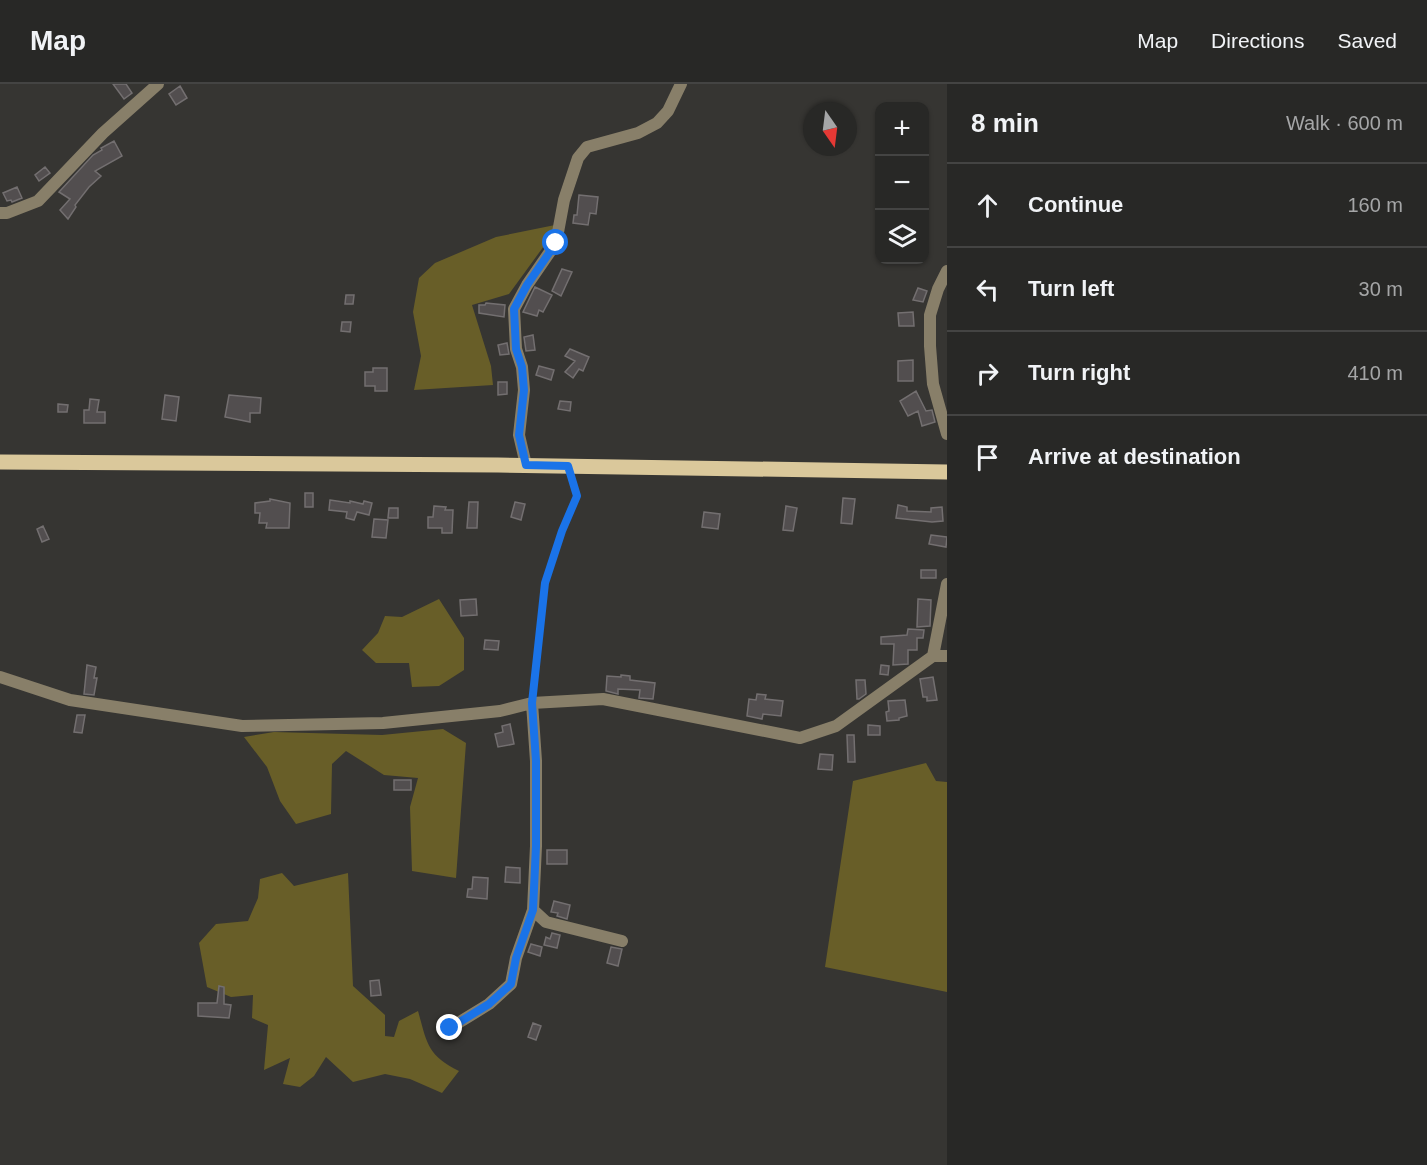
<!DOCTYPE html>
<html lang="en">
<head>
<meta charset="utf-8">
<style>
	body { margin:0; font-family:Helvetica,sans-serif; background:#30302e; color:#f1f3f6 }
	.controls { position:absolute; right:18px; top:18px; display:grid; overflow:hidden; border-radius:12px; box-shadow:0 2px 4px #0004 }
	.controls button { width:54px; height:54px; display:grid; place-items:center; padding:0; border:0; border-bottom:2px solid #444443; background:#282826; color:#f1f3f6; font:30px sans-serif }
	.compass { position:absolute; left:803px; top:18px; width:54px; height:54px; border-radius:50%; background:#282826; box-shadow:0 2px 4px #0004; rotate:166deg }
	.stop { position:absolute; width:18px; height:18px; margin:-14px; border:4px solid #1a73e8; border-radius:50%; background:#fff }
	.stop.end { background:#1a73e8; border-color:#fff; box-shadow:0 2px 6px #0008 }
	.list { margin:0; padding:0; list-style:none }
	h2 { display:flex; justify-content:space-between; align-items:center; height:78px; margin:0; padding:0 24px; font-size:26px }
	h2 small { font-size:20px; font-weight:400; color:#a5a6a7 }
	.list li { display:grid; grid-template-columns:39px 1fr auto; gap:18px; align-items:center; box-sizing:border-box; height:84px; padding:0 24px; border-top:2px solid #444443 }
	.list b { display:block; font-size:22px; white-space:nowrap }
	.list em { font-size:20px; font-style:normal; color:#a5a6a7 }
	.icon { flex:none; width:33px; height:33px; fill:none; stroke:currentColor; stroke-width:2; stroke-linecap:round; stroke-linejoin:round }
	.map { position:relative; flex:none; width:947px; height:1081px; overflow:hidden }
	header { display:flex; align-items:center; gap:36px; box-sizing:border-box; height:84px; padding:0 30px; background:#282826; border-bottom:2px solid #444443 }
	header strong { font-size:28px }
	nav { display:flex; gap:33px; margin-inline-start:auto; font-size:21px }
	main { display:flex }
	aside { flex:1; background:#282826 }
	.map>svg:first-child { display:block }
	.forest { fill:#685e28 }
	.building { fill:#524e4f; stroke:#736f70; stroke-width:1.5 }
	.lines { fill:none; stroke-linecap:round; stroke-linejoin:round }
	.path { stroke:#8a8987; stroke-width:1.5; stroke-dasharray:3 3; stroke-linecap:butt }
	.minor { stroke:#887f69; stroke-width:12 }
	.major { stroke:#dac89b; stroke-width:15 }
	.route { stroke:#1a73e8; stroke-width:8 }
</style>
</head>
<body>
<header>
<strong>Map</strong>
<nav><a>Map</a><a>Directions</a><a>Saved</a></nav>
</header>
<main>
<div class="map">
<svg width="947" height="1081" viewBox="0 0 947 1081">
	<rect width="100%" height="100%" fill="#363532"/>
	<path class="forest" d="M560 140 509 210 472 221 491 282 493 301 414 306 421 272 413 228 419 194 435 179 496 153Z
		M439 515 464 554V586L439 602 412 603 409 579H376L362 566 378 549 385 532 402 533Z
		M443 645 466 659 456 794 412 787 410 723 418 694 384 691 346 667 332 680 331 730 296 740 280 717 267 683 244 653 274 648 382 651Z
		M926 679 936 697 947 698V908L825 883 853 697Z
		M282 789 294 802 348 789 353 902 385 931V952L394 953 399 937 418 927C427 959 427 971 459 987L442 1009 410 995 385 990 353 998 326 973 314 992 300 1003 283 1000 290 974 264 986 268 941 252 934 253 911 231 913 207 903 199 859 216 840 248 837 258 814 260 795Z"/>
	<path class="building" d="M113 0H126L132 9 124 15Z
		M180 2 187 14 176 21 169 10Z
		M114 57 122 72 95 87 101 92 89 103 75 121 76 123 68 135 60 126 70 115 59 108 93 71 102 66 101 64Z
		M45 83 50 89 39 97 35 91Z
		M17 103 22 114 12 118 11 116 7 117 3 109Z
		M579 111 598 113 596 130 590 129 588 141 573 139 574 131H577Z
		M562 185 572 188 561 212 552 207Z
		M535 203 552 211 543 228 539 226 537 232 523 228Z
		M918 204 927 207 923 218 913 216Z
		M346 211H354L353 220H345Z
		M486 219 505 221 504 233 479 229V221H485Z
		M913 228 914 242H899L898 229Z
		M342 238H351L350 248 341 247Z
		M533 251 535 266 526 267 524 253Z
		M507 259 509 270 500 271 498 261Z
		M570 265 589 273 583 287 579 285 573 294 565 288 575 277 565 272Z
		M913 276V297H898V277Z
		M539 282 554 286 551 296 536 291Z
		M373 284H387V307H375V302H365V288H373Z
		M498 298H507V310L498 311Z
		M916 307 926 327 932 326 935 338 922 342 918 327 908 332 900 317Z
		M165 311 179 313 176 337 162 335Z
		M229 311 261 314 260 329H250V338L225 333Z
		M90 315 99 316 97 328H105V339H84V326H89Z
		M560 317 571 318 570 327 558 325Z
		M58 320 68 321 67 328H58Z
		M305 409H313V423H305Z
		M843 414 855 415 852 440 841 439Z
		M270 415 290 419 289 444H266L267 439H259L260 429H255V419L270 417Z
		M330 416 350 419V417L363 420 364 417 372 419 369 431 357 428 354 436 346 434 347 428 329 426Z
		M469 418H478L477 444H467Z
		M515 418 525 420 521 436 511 433Z
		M898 421 907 423V427L931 428V424L942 423 943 437 932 438 896 434Z
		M434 422 446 423 445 426H453L452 449H442V444H428V433H433Z
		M786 422 797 424 793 447 783 446Z
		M389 424H398V434H388Z
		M704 428 720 430 718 445 702 443Z
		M374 435 388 436 386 454 372 453Z
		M43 442 49 455 42 458 37 445Z
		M931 451 947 453 946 463 929 460Z
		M921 486H936V494H921Z
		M476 515 477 531 461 532 460 516Z
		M918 515 931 516 930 542 917 543Z
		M908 545 924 546 923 554H917V566H908V580L893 581 894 560H881V553L907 551Z
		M485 556 499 557 498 566 484 565Z
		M87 581 96 583 94 594H97L94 611 84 610Z
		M881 581 889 582 888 591 880 590Z
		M621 591 630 592V596L655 599 653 615 639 614 640 606 618 605V610L606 607 607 592 621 593Z
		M933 593 937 616 927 617V613H923L920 595Z
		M856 596H865L866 610 859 615H857Z
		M757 610 766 611 765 615 783 617 781 632 763 630 762 635 747 632 749 615 756 616Z
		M905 616 907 632 899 634V636L887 637 886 628 889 627 888 617Z
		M77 631H85L82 649 74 648Z
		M510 640 514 660 498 663 495 650 503 648 502 642Z
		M868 641 880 642V651H868Z
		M847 651H854L855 678H848Z
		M820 670 833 671 832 686 818 685Z
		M394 696H411V706H394Z
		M547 766H567V780H547Z
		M506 783 520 784V799L505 798Z
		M473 793 488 794 487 815 467 813 468 805H472Z
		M554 817 570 821 567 835 557 832 558 829 551 828Z
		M552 849 560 851 557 864 544 861 546 853 550 855Z
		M531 860 542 863 540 872 528 868Z
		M611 863 622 865 618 882 607 879Z
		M379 896 381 911 371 912 370 897Z
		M219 902 224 903V920L231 921 229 934 198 932V919H217Z
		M533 939 541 942 536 956 528 953Z"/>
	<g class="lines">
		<path class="path" d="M533 607 545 499 562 447 577 412 571 394"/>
		<path class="minor" d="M0 129H7L38 117 103 49 158 0
			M947 187 938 205 930 231V262L933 300 947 350
			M526 381 519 351 524 306 522 283 516 265 514 225 527 201 556 159 564 116 578 74 587 63 638 49 657 39 668 27 681 0
			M933 572 947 500
			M0 593 70 616 242 642 383 639 500 627 532 619 603 615 800 654 836 642 933 572H947
			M533 826 546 838 622 857
			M450 944 489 920 511 900 516 874 533 826 536 762V677L532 619"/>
		<path class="major" d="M0 378 498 381 947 388"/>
	</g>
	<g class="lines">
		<path class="route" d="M450 944 489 920 511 900 516 874 533 826 536 762V677L532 619 545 499 562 447 577 412 568 382 526 381 519 351 524 306 522 283 516 265 514 225 527 201 556 159"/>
	</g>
</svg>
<div class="controls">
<button>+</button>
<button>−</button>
<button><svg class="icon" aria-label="layers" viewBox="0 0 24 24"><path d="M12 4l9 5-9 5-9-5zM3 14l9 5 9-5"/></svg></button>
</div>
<svg class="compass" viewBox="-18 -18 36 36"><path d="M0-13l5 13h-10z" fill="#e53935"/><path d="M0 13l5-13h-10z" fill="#a5a6a7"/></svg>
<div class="stop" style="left:556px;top:159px"></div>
<div class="stop end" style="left:450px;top:944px"></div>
</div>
<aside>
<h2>8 min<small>Walk · 600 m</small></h2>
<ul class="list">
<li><svg class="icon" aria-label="ahead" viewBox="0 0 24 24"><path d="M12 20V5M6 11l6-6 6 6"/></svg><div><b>Continue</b></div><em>160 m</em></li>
<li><svg class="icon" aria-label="left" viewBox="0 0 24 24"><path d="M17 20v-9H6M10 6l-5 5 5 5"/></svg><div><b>Turn left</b></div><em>30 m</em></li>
<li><svg class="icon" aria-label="right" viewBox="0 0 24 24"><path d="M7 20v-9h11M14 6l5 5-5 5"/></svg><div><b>Turn right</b></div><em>410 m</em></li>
<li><svg class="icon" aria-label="arrive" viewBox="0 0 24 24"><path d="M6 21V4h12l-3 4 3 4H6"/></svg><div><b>Arrive at destination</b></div></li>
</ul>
</aside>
</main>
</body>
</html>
